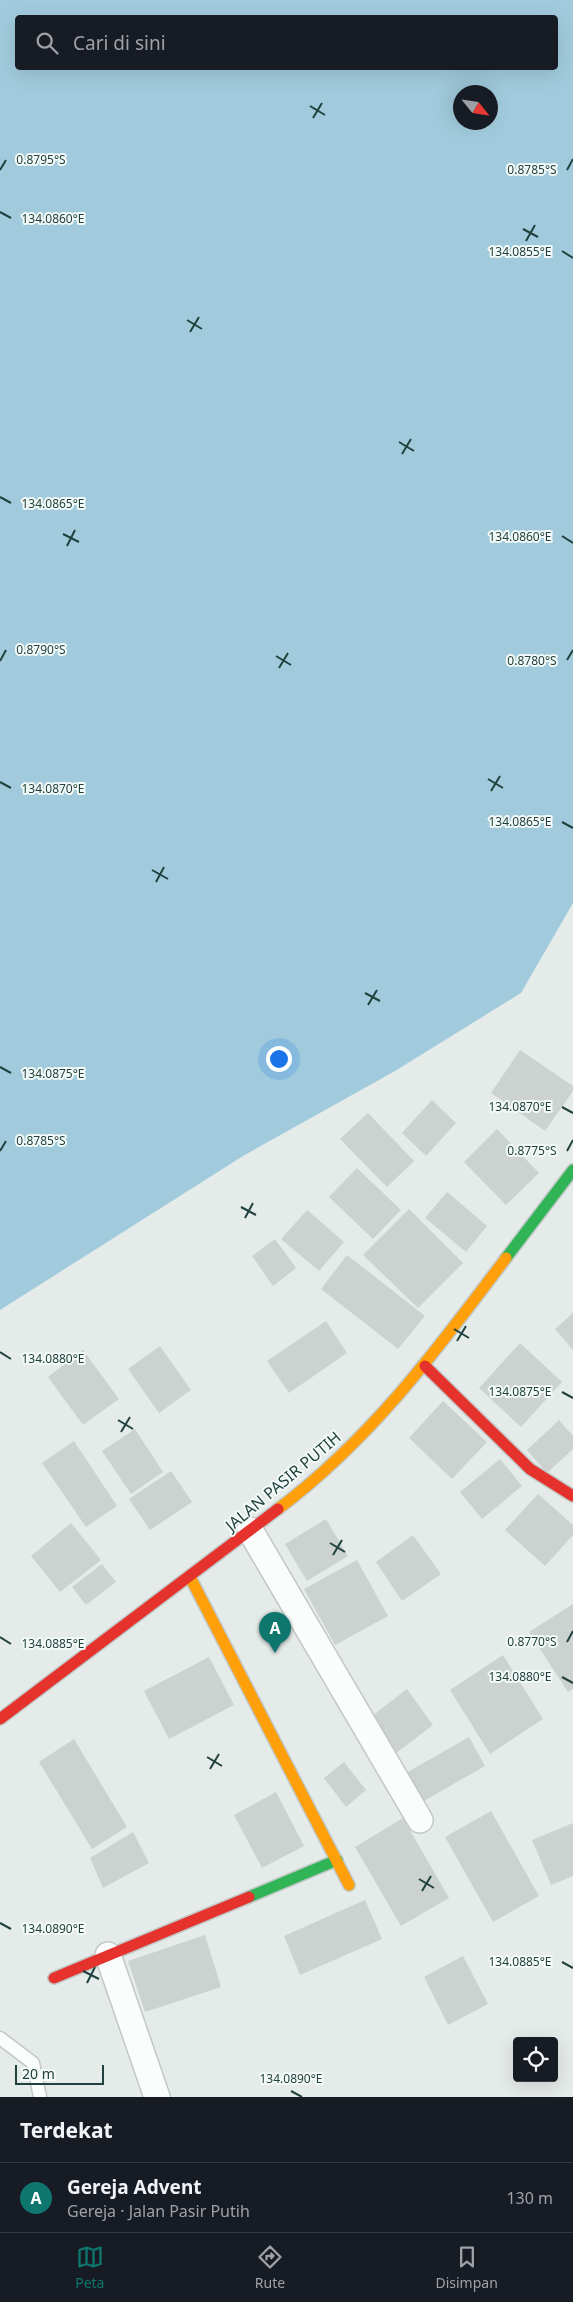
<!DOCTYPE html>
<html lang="id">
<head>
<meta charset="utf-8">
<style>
	body { margin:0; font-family:"Noto Sans",sans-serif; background:#242831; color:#f1f3f6 }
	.controls { position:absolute; right:15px; bottom:15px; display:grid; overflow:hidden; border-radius:5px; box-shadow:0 5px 20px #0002 }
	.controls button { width:45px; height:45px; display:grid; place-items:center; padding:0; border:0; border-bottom:1px solid #363941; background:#171b24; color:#f1f3f6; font:25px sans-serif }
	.compass { position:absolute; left:453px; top:85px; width:45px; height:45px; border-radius:50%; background:#171b24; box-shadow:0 5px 20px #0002; rotate:120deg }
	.scale { position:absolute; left:15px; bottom:12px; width:89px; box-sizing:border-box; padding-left:5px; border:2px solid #20413d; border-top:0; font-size:14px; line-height:18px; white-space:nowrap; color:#20413d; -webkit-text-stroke:4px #f3faf7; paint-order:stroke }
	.you { position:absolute; left:278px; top:1058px; width:18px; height:18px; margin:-12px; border:4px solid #fff; border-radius:50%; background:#1a73e8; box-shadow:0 0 0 8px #1a73e833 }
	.badge { display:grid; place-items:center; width:32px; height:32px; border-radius:50%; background:#0f766e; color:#fff; font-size:16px; font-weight:700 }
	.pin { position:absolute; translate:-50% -41px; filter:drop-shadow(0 1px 2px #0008) }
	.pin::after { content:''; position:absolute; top:26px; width:18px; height:15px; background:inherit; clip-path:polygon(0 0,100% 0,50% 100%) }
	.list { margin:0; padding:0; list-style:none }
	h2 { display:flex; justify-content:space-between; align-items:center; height:65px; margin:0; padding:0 20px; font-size:21px }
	h2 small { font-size:16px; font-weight:400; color:#9ea1a6 }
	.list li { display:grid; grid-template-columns:32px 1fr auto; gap:15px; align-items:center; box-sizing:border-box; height:70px; padding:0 20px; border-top:1px solid #363941 }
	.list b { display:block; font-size:19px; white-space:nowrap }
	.list p { margin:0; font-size:16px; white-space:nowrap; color:#9ea1a6 }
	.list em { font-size:16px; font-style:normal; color:#9ea1a6 }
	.icon { flex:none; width:28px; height:28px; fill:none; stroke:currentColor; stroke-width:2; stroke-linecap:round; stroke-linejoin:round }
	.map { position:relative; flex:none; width:573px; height:2097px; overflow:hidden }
	.search { position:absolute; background:#171b24; box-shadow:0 5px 20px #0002; left:15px; right:15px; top:15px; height:55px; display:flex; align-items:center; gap:12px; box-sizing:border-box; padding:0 18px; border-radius:5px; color:#9ea1a6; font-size:19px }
	.sheet { height:135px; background:#171b24 }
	nav { display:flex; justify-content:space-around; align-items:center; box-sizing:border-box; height:70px; border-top:1px solid #363941; background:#171b24; font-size:14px; color:#9ea1a6 }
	nav a { display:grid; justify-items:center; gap:2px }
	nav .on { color:#0f766e }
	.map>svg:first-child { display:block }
	.water { fill:#a1cbdd; fill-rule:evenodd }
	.building { fill:#cbd2d0 }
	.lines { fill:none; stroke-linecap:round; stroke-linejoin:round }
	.lane-casing { stroke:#c2c8c6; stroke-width:15 }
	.street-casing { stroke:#c2c8c6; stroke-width:28 }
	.fast-casing { stroke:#c0c9c7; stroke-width:14 }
	.slow-casing { stroke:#c0c9c7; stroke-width:14 }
	.jam-casing { stroke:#c0c9c7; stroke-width:14 }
	.lane { stroke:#fbfcfc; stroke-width:12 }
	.street { stroke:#fbfcfc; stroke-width:25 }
	.fast { stroke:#30b455; stroke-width:11 }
	.slow { stroke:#ff9f0a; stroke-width:11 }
	.jam { stroke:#e5322d; stroke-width:11 }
	.ticks { fill:none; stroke:#20413d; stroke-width:2 }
	.labels { text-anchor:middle; stroke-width:4; stroke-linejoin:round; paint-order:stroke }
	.street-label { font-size:16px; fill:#20413d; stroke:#f3faf7 }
	.ticks-label { font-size:12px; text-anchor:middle; fill:#20413d; stroke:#f3faf7; stroke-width:4; stroke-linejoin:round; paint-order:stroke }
</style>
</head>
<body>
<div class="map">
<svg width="573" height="2097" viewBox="0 0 573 2097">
	<rect width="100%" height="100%" fill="#e5ebe9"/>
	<path class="water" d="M0 0H573V903L521 993 395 1071 243 1156 0 1310ZM18 18H556V68H18ZM460 92H490V122H460Z"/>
	<path class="building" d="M520 1050 573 1086V1091L545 1131 491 1093Z
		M432 1100 456 1123 426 1156 402 1133Z
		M368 1113 414 1161 387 1187 340 1139Z
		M497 1129 539 1173 506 1205 464 1162Z
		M357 1168 401 1210 373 1239 329 1197Z
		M447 1192 487 1226 466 1252 425 1218Z
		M409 1209 463 1263 418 1308 363 1255Z
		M307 1210 344 1242 319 1271 281 1239Z
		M275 1239 296 1268 273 1286 252 1256Z
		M347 1255 425 1316 398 1349 321 1289Z
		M573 1313V1350L555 1329Z
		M326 1321 347 1353 289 1393 267 1361Z
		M520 1343 562 1382 521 1427 479 1388Z
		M160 1346 191 1390 159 1413 128 1369Z
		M83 1350 119 1399 83 1425 48 1377Z
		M443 1401 487 1442 452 1479 409 1438Z
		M559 1420 573 1436V1449L547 1473 527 1450Z
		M135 1429 163 1472 131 1494 102 1451Z
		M74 1441 117 1506 86 1527 42 1463Z
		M500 1459 522 1486 482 1519 460 1492Z
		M171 1471 192 1502 150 1530 129 1499Z
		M538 1494 573 1525V1535L545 1566 505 1530Z
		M326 1519 348 1556 307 1581 285 1544Z
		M71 1523 101 1560 60 1592 31 1556Z
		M413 1535 441 1574 402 1601 376 1562Z
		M357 1560 388 1616 335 1645 304 1589Z
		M102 1564 116 1582 86 1605 72 1587Z
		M573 1604V1689L568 1692 529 1632Z
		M503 1655 543 1719 490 1754 450 1690Z
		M209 1657 234 1705 169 1739 144 1691Z
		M407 1689 433 1725 395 1754 368 1719Z
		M469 1737 485 1766 422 1802 406 1773Z
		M74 1739 127 1827 92 1849 39 1762Z
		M344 1762 366 1790 346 1807 324 1778Z
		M276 1792 304 1846 262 1868 234 1815Z
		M491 1811 539 1896 493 1922 445 1837Z
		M403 1818 449 1898 401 1926 355 1847Z
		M573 1823V1876L551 1885 532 1840Z
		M133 1832 149 1863 103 1888 90 1858Z
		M365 1900 382 1939 300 1975 284 1936Z
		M205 1935 221 1987 145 2012 128 1961Z
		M463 1956 488 2004 448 2025 424 1977Z"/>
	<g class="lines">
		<defs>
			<path id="lane" d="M0 2038 33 2063 40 2097"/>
			<path id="street" d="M250 1530 420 1820
				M108 1955 157 2097"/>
			<path id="fast" d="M506 1258 573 1170
				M249 1897 337 1860"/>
			<path id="slow" d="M278 1509C371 1439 437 1350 506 1258
				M190 1577 349 1885"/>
			<path id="jam" d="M425 1366 530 1469 573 1496
				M0 1719 278 1509
				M54 1978 249 1897"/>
		</defs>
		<use href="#lane" class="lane-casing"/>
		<use href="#street" class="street-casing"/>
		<use href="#fast" class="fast-casing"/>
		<use href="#slow" class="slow-casing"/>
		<use href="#jam" class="jam-casing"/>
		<use href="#lane" class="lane"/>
		<use href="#street" class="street"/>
		<use href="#fast" class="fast"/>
		<use href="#slow" class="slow"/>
		<use href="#jam" class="jam"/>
	</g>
	<path class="ticks" d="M310 106 325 115M313 118 322 103M0 170 6 160M567 170 573 159M0 212 11 218M523 229 538 237M526 241 535 225M562 251 573 258M187 320 202 329M190 332 199 317M399 442 414 451M402 454 411 439M0 497 11 503M63 534 79 542M562 536 573 543M67 546 75 530M276 656 291 665M567 660 573 650M0 661 6 650M279 668 288 653M488 779 503 788M0 782 11 788M491 791 500 776M562 822 573 828M152 870 168 879M156 882 164 867M365 993 380 1001M368 1005 377 990M0 1067 11 1073M562 1107 573 1113M0 1151 6 1141M567 1151 573 1140M241 1207 256 1215M245 1218 253 1203M454 1329 469 1338M457 1341 466 1326M0 1352 11 1359M562 1392 573 1398M118 1420 133 1429M121 1432 130 1417M330 1543 345 1552M333 1555 342 1540M0 1637 11 1644M567 1642 573 1631M562 1677 573 1683M207 1757 222 1766M210 1769 219 1754M419 1879 434 1888M422 1891 431 1876M0 1923 11 1929M562 1962 573 1968M83 1971 99 1979M87 1983 95 1967M291 2091 302 2097"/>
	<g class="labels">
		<g class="street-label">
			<text transform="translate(283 1481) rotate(-40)" y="6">JALAN PASIR PUTIH</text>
		</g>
	</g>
	<g class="ticks-label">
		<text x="41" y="164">0.8795°S</text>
		<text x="532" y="174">0.8785°S</text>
		<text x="53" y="223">134.0860°E</text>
		<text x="520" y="256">134.0855°E</text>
		<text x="53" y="508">134.0865°E</text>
		<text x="520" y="541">134.0860°E</text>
		<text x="41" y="654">0.8790°S</text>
		<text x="532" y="665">0.8780°S</text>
		<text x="53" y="793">134.0870°E</text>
		<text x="520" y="826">134.0865°E</text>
		<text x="53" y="1078">134.0875°E</text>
		<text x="520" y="1111">134.0870°E</text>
		<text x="41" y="1145">0.8785°S</text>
		<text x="532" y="1155">0.8775°S</text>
		<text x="53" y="1363">134.0880°E</text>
		<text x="520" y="1396">134.0875°E</text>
		<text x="532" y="1646">0.8770°S</text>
		<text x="53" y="1648">134.0885°E</text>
		<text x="520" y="1681">134.0880°E</text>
		<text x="53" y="1933">134.0890°E</text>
		<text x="520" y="1966">134.0885°E</text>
		<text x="291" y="2083">134.0890°E</text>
	</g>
</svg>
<div class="controls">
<button><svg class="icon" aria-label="locate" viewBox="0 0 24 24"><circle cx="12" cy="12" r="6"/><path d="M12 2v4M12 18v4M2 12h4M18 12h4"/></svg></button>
</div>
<svg class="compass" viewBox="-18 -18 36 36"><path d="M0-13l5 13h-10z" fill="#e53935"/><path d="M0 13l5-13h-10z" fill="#9ea1a6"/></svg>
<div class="scale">20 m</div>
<div class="you"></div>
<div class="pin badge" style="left:275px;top:1653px">A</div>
<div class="search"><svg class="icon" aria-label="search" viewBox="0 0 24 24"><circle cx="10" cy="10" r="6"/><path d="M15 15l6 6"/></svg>Cari di sini</div>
</div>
<section class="sheet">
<h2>Terdekat<small></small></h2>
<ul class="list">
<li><span class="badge">A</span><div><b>Gereja Advent</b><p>Gereja · Jalan Pasir Putih</p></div><em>130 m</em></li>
</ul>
</section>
<nav>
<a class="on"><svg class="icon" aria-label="map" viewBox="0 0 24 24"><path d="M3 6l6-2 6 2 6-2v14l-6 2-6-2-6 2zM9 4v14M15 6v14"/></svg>Peta</a>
<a><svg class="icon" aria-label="directions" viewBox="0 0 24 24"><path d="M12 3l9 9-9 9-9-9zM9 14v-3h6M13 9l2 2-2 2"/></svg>Rute</a>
<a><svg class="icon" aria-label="saved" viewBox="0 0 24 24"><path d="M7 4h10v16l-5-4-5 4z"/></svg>Disimpan</a>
</nav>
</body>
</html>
